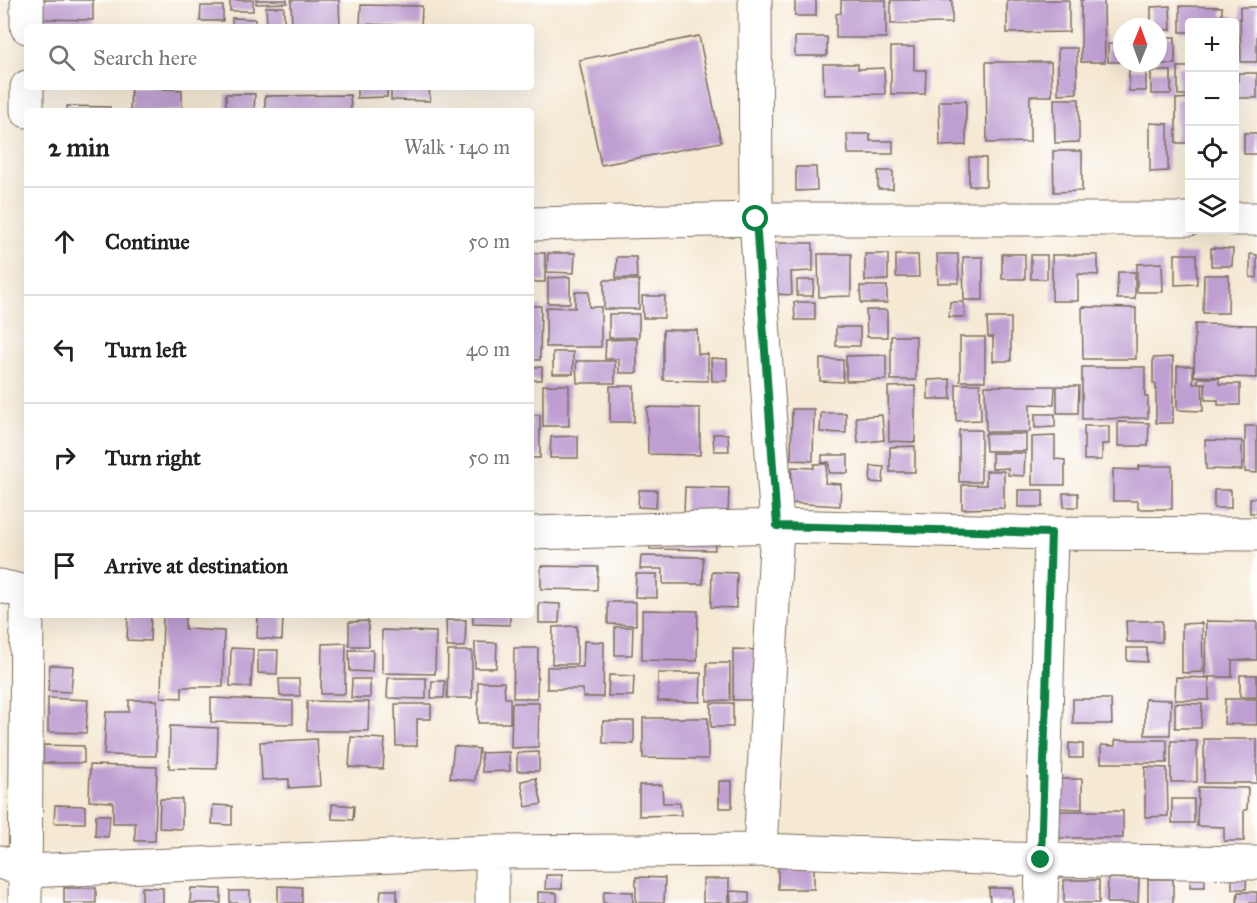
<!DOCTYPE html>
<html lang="en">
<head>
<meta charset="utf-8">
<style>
	body { margin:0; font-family:"IM FELL Great Primer",serif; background:#f6f6f6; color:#222 }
	.controls { position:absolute; right:18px; top:18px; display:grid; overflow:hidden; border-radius:6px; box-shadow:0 6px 24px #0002 }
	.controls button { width:54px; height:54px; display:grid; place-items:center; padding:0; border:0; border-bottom:2px solid #e0e0e0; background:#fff; color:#222; font:30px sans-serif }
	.compass { position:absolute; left:1113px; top:18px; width:54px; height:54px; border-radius:50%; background:#fff; box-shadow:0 6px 24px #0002; rotate:1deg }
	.stop { position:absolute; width:18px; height:18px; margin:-14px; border:4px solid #0b8043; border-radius:50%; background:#fff }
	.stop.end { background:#0b8043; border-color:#fff; box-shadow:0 2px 6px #0008 }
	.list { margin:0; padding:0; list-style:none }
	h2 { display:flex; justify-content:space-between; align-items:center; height:78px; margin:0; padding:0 24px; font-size:26px }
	h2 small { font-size:20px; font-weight:400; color:#767676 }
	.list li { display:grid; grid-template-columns:39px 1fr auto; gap:18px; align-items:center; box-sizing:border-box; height:108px; padding:0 24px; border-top:2px solid #e0e0e0 }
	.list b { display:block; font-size:22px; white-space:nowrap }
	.list em { font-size:20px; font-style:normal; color:#767676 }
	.icon { flex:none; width:33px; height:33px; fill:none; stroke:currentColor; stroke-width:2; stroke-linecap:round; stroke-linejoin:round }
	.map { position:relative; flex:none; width:1257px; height:903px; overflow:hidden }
	.search { position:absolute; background:#fff; box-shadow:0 6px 24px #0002; left:24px; top:24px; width:510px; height:66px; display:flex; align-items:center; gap:15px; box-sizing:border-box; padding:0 21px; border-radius:6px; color:#767676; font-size:22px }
	.panel { position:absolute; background:#fff; box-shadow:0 6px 24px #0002; left:24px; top:108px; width:510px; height:510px; border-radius:6px }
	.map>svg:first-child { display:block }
	.building { fill:#bf9fd2 }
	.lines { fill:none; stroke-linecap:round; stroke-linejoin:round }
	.minor-casing { stroke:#7c6d5e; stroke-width:35 }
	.tertiary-casing { stroke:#7c6d5e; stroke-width:35 }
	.minor { stroke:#fff; stroke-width:33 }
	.tertiary { stroke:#fff; stroke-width:33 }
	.route { stroke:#0b8043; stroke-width:8 }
</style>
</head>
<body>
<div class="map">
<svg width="1257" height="903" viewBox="0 0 1257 903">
	<rect width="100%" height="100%" fill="#fff"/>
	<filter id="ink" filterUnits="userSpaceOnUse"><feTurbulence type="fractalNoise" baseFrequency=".0167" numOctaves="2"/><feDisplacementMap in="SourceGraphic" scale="12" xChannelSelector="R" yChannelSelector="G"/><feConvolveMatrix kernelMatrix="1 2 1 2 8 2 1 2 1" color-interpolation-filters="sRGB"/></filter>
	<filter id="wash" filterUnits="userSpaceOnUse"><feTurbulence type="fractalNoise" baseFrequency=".008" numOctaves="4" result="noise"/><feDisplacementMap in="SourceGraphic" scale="24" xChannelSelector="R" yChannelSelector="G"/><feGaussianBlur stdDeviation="1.35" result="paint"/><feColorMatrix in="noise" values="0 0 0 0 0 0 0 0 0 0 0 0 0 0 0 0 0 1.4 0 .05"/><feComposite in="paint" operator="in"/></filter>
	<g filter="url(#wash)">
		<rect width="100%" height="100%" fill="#f5e9d4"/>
		<g id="blocks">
			<path class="building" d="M43 0H93V20L43 19Z
				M230 0H253V11H230Z
				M256 0H287V3L256 4Z
				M291 0H339L340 27H292Z
				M795 0H816V16H795Z
				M841 0H886V38H836V14L841 13Z
				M891 0H952V23L891 24Z
				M1007 0H1069V32L1007 33Z
				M1081 0H1104L1105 62H1081Z
				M361 5 422 6 421 26 360 24Z
				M201 6H223V21H200Z
				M1170 6 1171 30H1158V27H1151V7Z
				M1180 6 1222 7V16H1233V22H1190V32H1180Z
				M266 7H284V27H267Z
				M1240 7H1257V62H1241Z
				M232 18 255 19V27H232Z
				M1118 33H1122V62H1108V44H1119Z
				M699 36 721 142 601 165 579 60Z
				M795 37H827V56H795Z
				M1158 37H1175V64H1158Z
				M891 47H914V70H926L925 94H891Z
				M1058 48H1077V93L1058 94Z
				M986 62H1051L1052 96H1030V142L987 143Z
				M823 64H858V69L884 68 885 94 824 95Z
				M1178 67H1190V95H1178Z
				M1129 69H1146V91H1129Z
				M1151 71H1171V94H1151Z
				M1238 73H1257V98H1238Z
				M131 87H163V89L182 90V111H130Z
				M357 87H387V97L357 98Z
				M391 87H429L430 101 391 100Z
				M226 94H255L254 111H226Z
				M350 95 351 111H265V96Z
				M1190 98V143H1176V99Z
				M1054 99H1079V142L1055 143Z
				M939 101H966V145L940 146Z
				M67 106 110 107V111H67Z
				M1150 123 1168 124V171L1150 172Z
				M1244 133H1257V154H1244Z
				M847 134H870V141H893V154H848Z
				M1053 151H1082V191L1054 192Z
				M969 157 986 158V186H969Z
				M796 167H816L817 190 796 191Z
				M878 171H893V189H878Z
				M774 243H813V271L791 272 792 295 774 294Z
				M1211 248 1233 249 1232 266H1211Z
				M531 253H545V282H531Z
				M548 253H575L574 273 547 272Z
				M818 254H851V296L819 297Z
				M865 254H888V280L865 281Z
				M937 254H958L959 283H938Z
				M1002 254H1025V279H1002Z
				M1175 254H1196L1197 284 1175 285Z
				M1250 254 1257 255V278L1250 277Z
				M896 255H918L919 277H896Z
				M1031 255H1047V279H1031Z
				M1052 255H1098V275L1078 274V301H1052Z
				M617 257H636L637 278H616Z
				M963 257H983V300H964Z
				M1162 263 1163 292H1137V264Z
				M1118 272H1135V299H1117Z
				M1204 275H1229L1228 313H1203Z
				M570 277V303H548V278Z
				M604 280H639V309H604Z
				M797 280H814L813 296H797Z
				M860 286H887V303H861Z
				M575 292H589V307H601V347H546V307L575 308Z
				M642 296H665L664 318H643Z
				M794 302H815V320H795Z
				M950 302H964L965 317H949Z
				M531 306H541L540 360H531Z
				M1082 307 1136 308V359H1083Z
				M866 310H887V337H867Z
				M609 314H639V337L609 338Z
				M987 318H1011V361H993V337H988Z
				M1195 324 1257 325V378L1194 376Z
				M836 327H860V346H836Z
				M663 330H697L698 354H708V381L663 380Z
				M891 336H916V380H891Z
				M960 337H985V381H960Z
				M637 339V373H619V359H605L606 340Z
				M553 352H573V374H553Z
				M886 355V380L846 381V356Z
				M1173 357V423H1156V384H1153V358Z
				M711 358 727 359V381H712Z
				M820 359 843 360V382L820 381Z
				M576 361H615V383H577Z
				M1177 366H1193V384H1202L1203 411 1177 410Z
				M531 367H542V380H531Z
				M1082 367H1145V397H1148V418L1082 419Z
				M1198 378H1219V384H1240V405H1218V400H1205V383H1198Z
				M950 379 951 399H928V380Z
				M956 384H980L981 420 956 421Z
				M543 385H569V426H543Z
				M610 386H634V422H610Z
				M915 386V442L889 441 888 387Z
				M985 386H1055L1054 405 1030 404V432H986Z
				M1057 386H1079L1078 413H1057Z
				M647 407 700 408V455L648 454Z
				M792 409H814L813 461 791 460Z
				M821 413H846V433L820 432Z
				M1035 414H1055V427L1035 428Z
				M531 415H540V458H531Z
				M882 415 884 440 858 443 856 417Z
				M1118 422 1149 423 1148 446H1118Z
				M1084 426H1109V444H1102V460H1084Z
				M1245 426H1257V473L1245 472Z
				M959 430H981V482H959Z
				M713 434H728L729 451H714Z
				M985 434H1026V451H986Z
				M578 436V458H550L551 437Z
				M1055 436V459L1065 460V485H1032V437Z
				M1205 440 1242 441V470L1206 469Z
				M915 446V472H890V447Z
				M992 453H1025L1024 476 1008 475V468L992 469Z
				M822 455H848V473H829V462L822 463Z
				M814 464H827L825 483 841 484 840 506 790 503 792 467 814 468Z
				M871 466 884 467 883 483 870 482Z
				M1139 466H1172V509H1138V501H1113V469L1138 470Z
				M986 471H1004V508L962 509V485H986Z
				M685 487 729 488 728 514H684Z
				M639 490H657L656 508 638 507Z
				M1018 490H1043V507H1018Z
				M1214 490H1231V508H1214Z
				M1063 493H1078V507H1064Z
				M1250 498H1257V513H1250Z
				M649 533H714L715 550 650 549Z
				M641 556 703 557V584H663V569H640Z
				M541 566 598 567 597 590 541 589Z
				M712 572 737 573 736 608 711 607Z
				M636 574H657V598L635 597Z
				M608 602H636V625L608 624Z
				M539 603 560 604 559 623H539Z
				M642 610 698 611 697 661 642 660Z
				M128 615H151L150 641 127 640Z
				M163 615H185V629L224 631 223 687H182V698L161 697Z
				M258 615H283L282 640 257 638Z
				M473 615H510V625L473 624Z
				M446 620H466L465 647H447Z
				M368 621 369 646H349V622Z
				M1126 621H1162V642H1127Z
				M1206 621 1257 622V660H1232V677H1205Z
				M1202 623 1203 672 1182 673V624Z
				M577 626V664H552L553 627Z
				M615 627H633L632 655H615Z
				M382 630 436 632 435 674 382 673Z
				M584 641 604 642 603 697H583V689H547V667H583Z
				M475 642 497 643 496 668H475Z
				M346 643 345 694H321L322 644Z
				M231 648 253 649 251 687 230 686Z
				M514 648H538L537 698H513Z
				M1127 648H1147V662L1127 661Z
				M733 649 762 650V700H733Z
				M258 650H278L277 674 258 673Z
				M349 650H373L372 672 350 671Z
				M448 651H472V698H447Z
				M707 663H730V700L707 701Z
				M50 665 73 666 71 692 48 691Z
				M658 673H701L700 702 658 701Z
				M609 675 634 676 633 696H608Z
				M1240 675H1257V697H1240Z
				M1176 677 1209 678V700H1175Z
				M388 678H426V699L387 698Z
				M279 679H299L300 696H280Z
				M352 679H370V698H351Z
				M432 681H445L444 698H431Z
				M478 682H504L505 698H510V723H478Z
				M48 698 88 700 86 733 48 732Z
				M211 698 293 701V724L211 722Z
				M1073 699H1111L1112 724H1073Z
				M1145 699 1171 700 1170 735H1145Z
				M1225 699H1257V725L1224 724Z
				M129 700H157L156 756 104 755 106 712H129Z
				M307 701 369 702 368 731H307Z
				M512 703H539L538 747 511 748Z
				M711 703H733V727H711Z
				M1175 703 1202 704 1201 728H1175Z
				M395 704H431V719H417V746H396Z
				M643 718H708V759L643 758Z
				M603 721H634V744L603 743Z
				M170 726 218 728 217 769 169 768Z
				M351 737 385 739 383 769 349 767Z
				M317 739 320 786 289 788V779L262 780 260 742Z
				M1204 739H1257V783H1204Z
				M1115 740H1167V763H1101V745L1115 746Z
				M1171 741H1197V782H1171Z
				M1069 743 1083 744V758H1069Z
				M43 745 84 746V763H43Z
				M454 746 479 749 475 781 450 778Z
				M509 752 510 771 482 772 481 753Z
				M539 752V771H517V753Z
				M90 765 157 767 155 841H135V823H113V802L89 801Z
				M1145 767 1167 768 1168 816 1145 817Z
				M536 778 542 804 526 807 521 781Z
				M1054 779H1082V809L1054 808Z
				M719 781H732V808H719Z
				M639 785H662L663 803H680L681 815 639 816Z
				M1198 787 1248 788 1247 810H1244V841H1224V827L1197 826Z
				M160 799H182V829L159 828Z
				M1172 799H1194V823H1172Z
				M332 804 354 806 353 820 332 819Z
				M55 805 85 806V823H54Z
				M213 805 232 806V825L212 824Z
				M1057 811H1123V838H1057Z
				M96 815H110L108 837 95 836Z
				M778 864H814V889H778Z
				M1191 869H1205V887H1190Z
				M1232 872H1247L1246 889H1232Z
				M546 875H562V889H545Z
				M636 877 665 878 664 903H636Z
				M1108 878 1139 879 1138 903H1107Z
				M703 879H729V903H703Z
				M1148 879H1173V903H1148Z
				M1064 880H1099V903H1064Z
				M278 886 302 887V903H278Z
				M142 887 163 888V903H142Z
				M64 888H96V903H64Z
				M191 888 221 889V903H190Z
				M989 888H1013V903H990Z
				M381 890H397V903H380Z
				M230 891H250V903H230Z
				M604 891 633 892V903H603Z
				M730 891 749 892V903H731Z
				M538 892 557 893V903H538Z
				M1238 892H1257V903H1237Z"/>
		</g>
	</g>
	<g filter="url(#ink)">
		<use href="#blocks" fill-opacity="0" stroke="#7c6d5e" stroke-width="1.5"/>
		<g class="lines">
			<defs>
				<path id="minor" d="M755 0 756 219 777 526 760 850
					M1234 219H1257
					M531 224 756 219H1190
					M531 533 777 526 1051 533 1257 534
					M0 586 27 592
					M0 862 25 871 492 852 760 850 1041 860 1257 863
					M492 903V852
					M1041 903 1051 533"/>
				<path id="tertiary" d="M27 0V27
					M27 87V111
					M25 903 27 601"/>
			</defs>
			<use href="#minor" class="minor-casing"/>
			<use href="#tertiary" class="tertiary-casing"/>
			<use href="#minor" class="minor"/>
			<use href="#tertiary" class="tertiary"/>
		</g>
	</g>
	<g class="lines" filter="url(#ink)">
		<path class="route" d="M756 219 777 526 1051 533 1041 860"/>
	</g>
</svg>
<div class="controls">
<button>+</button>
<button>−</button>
<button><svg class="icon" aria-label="locate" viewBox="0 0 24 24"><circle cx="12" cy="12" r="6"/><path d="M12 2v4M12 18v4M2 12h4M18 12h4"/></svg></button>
<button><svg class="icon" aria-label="layers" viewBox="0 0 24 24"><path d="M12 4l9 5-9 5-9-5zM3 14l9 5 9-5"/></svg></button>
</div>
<svg class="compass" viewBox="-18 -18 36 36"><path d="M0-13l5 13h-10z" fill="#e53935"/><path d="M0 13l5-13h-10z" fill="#767676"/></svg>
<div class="stop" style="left:756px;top:219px"></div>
<div class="stop end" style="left:1041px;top:860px"></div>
<div class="search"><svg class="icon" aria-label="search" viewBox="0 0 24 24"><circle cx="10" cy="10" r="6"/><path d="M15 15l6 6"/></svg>Search here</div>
<section class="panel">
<h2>2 min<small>Walk · 140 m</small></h2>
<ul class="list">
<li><svg class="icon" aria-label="ahead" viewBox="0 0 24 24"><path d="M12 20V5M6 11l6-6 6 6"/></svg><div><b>Continue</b></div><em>50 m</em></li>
<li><svg class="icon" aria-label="left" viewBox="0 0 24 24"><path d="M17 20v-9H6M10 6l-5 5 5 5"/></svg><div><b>Turn left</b></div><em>40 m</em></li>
<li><svg class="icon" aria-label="right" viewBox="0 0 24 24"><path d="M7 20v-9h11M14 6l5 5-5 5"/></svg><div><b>Turn right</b></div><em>50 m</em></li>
<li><svg class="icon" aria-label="arrive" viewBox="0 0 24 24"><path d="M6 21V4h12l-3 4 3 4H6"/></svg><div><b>Arrive at destination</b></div></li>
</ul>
</section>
</div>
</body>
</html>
